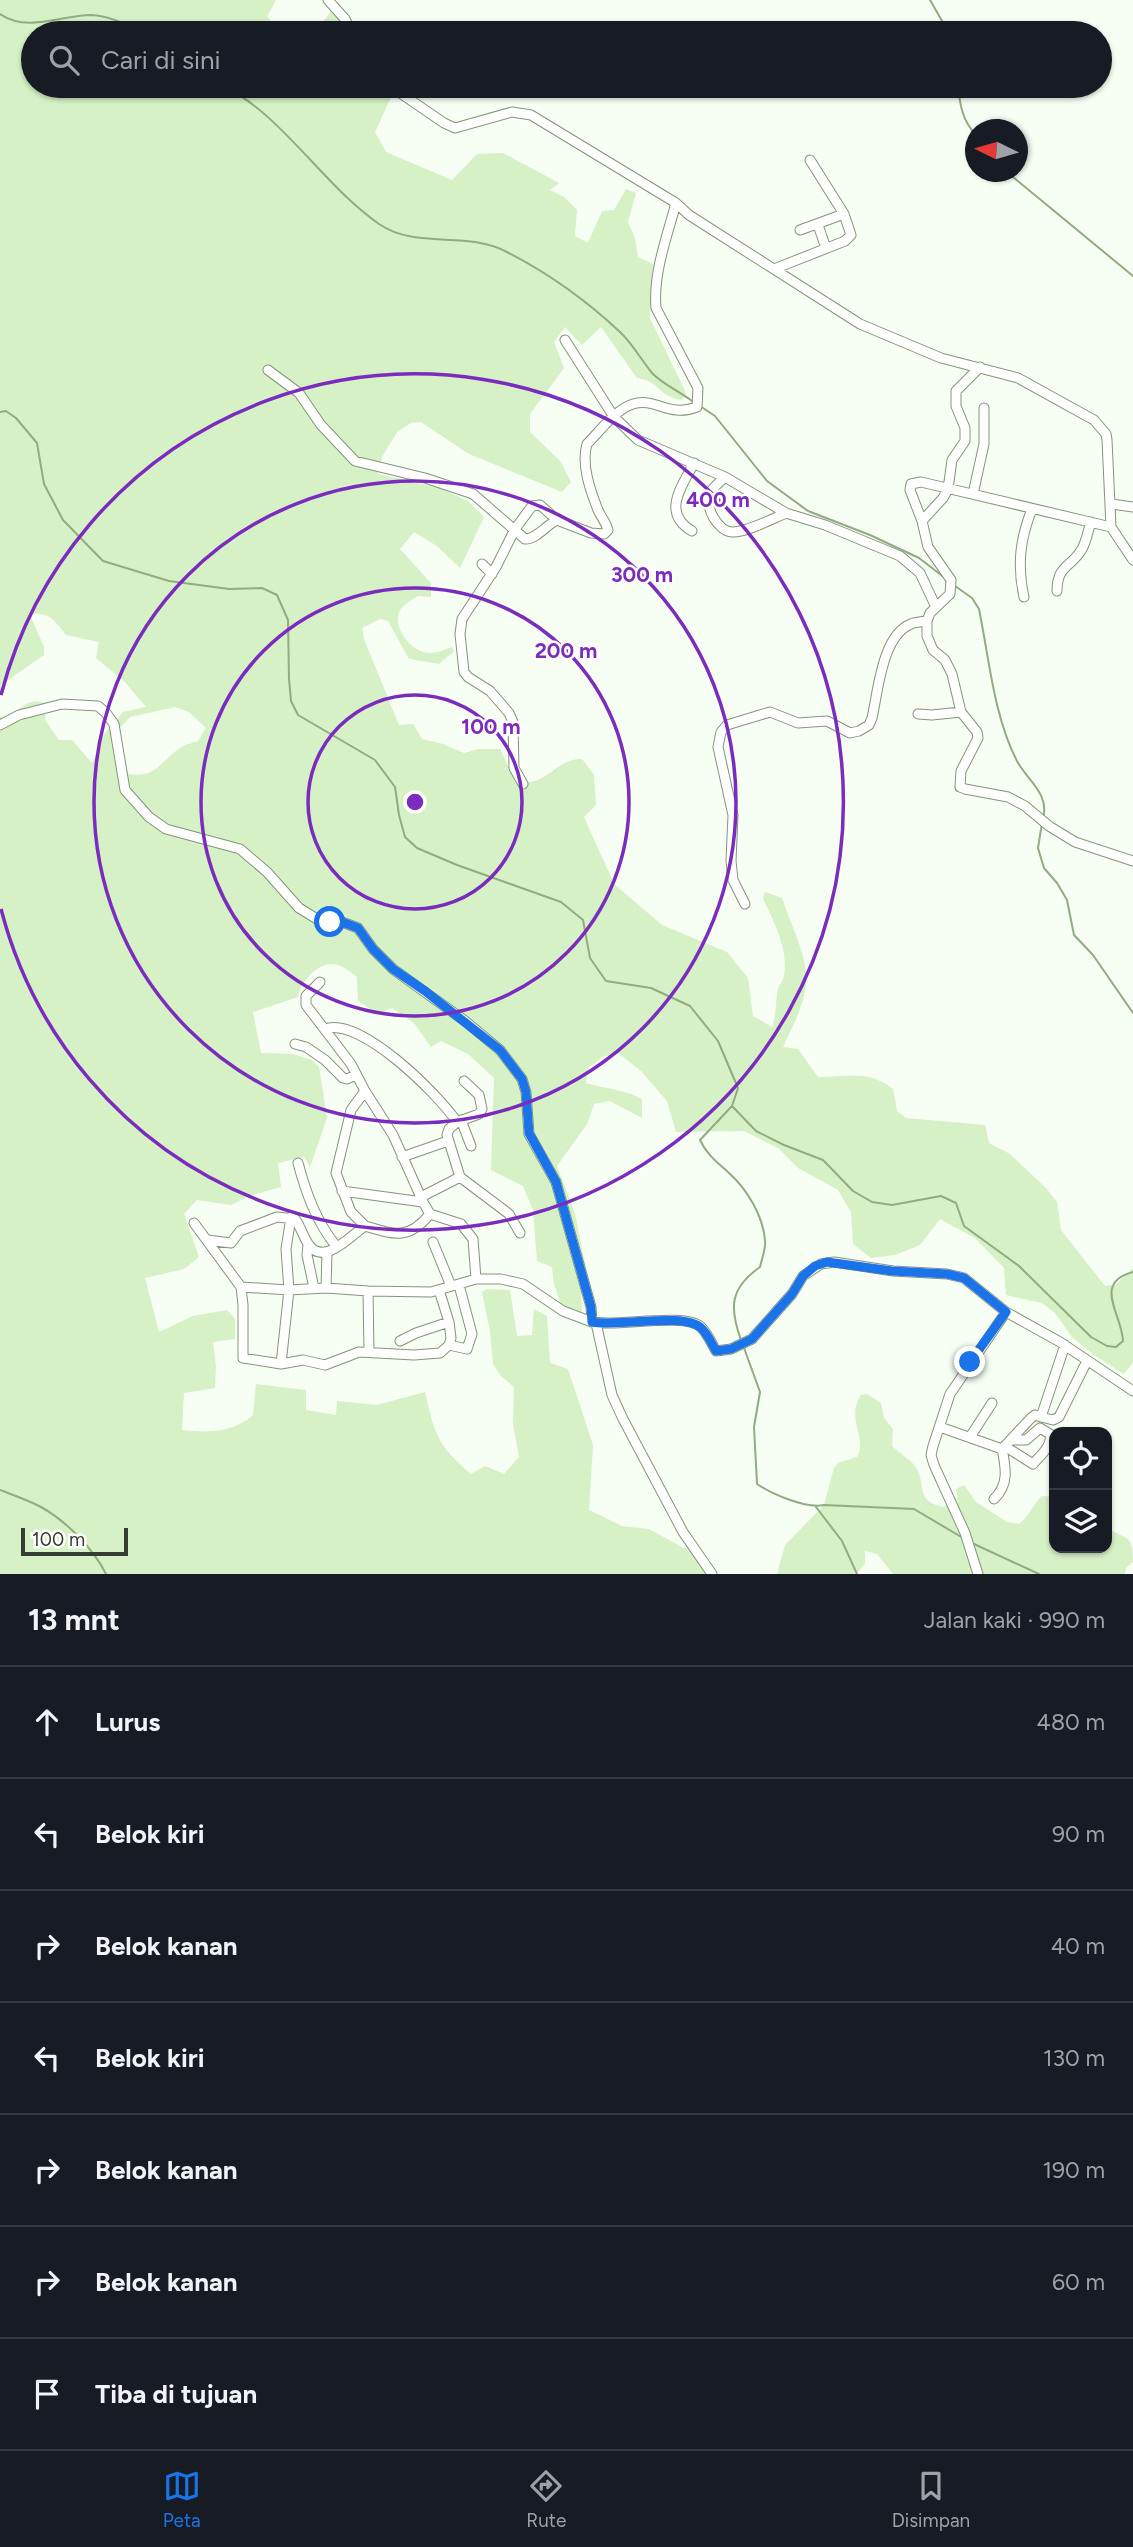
<!DOCTYPE html>
<html lang="id">
<head>
<meta charset="utf-8">
<style>
	body { margin:0; font-family:Figtree,sans-serif; background:#242831; color:#f1f3f6 }
	.controls { position:absolute; right:21px; bottom:21px; display:grid; overflow:hidden; border-radius:14px; box-shadow:0 2px 5px #0004 }
	.controls button { width:63px; height:63px; display:grid; place-items:center; padding:0; border:0; border-bottom:2px solid #363941; background:#171b24; color:#f1f3f6; font:35px sans-serif }
	.compass { position:absolute; left:965px; top:119px; width:63px; height:63px; border-radius:50%; background:#171b24; box-shadow:0 2px 5px #0004; rotate:275deg }
	.scale { position:absolute; left:21px; bottom:18px; width:107px; box-sizing:border-box; padding-left:7px; border:4px solid #363d32; border-top:0; font-size:19px; line-height:24px; white-space:nowrap; color:#363d32; -webkit-text-stroke:5px #fff; paint-order:stroke }
	.stop { position:absolute; width:21px; height:21px; margin:-16px; border:5px solid #1a73e8; border-radius:50%; background:#fff }
	.stop.end { background:#1a73e8; border-color:#fff; box-shadow:0 2px 7px #0008 }
	.list { margin:0; padding:0; list-style:none }
	h2 { display:flex; justify-content:space-between; align-items:center; height:91px; margin:0; padding:0 28px; font-size:30px }
	h2 small { font-size:23px; font-weight:400; color:#9ea1a6 }
	.list li { display:grid; grid-template-columns:46px 1fr auto; gap:21px; align-items:center; box-sizing:border-box; height:112px; padding:0 28px; border-top:2px solid #363941 }
	.list b { display:block; font-size:26px; white-space:nowrap }
	.list em { font-size:23px; font-style:normal; color:#9ea1a6 }
	.icon { flex:none; width:38px; height:38px; fill:none; stroke:currentColor; stroke-width:2; stroke-linecap:round; stroke-linejoin:round }
	.map { position:relative; flex:none; width:1133px; height:1574px; overflow:hidden }
	.search { position:absolute; background:#171b24; box-shadow:0 2px 5px #0004; left:21px; right:21px; top:21px; height:77px; display:flex; align-items:center; gap:18px; box-sizing:border-box; padding:0 24px; border-radius:38px; color:#9ea1a6; font-size:26px }
	.sheet { height:875px; background:#171b24 }
	nav { display:flex; justify-content:space-around; align-items:center; box-sizing:border-box; height:98px; border-top:2px solid #363941; background:#171b24; font-size:19px; color:#9ea1a6 }
	nav a { display:grid; justify-items:center; gap:4px }
	nav .on { color:#1a73e8 }
	.map>svg:first-child { display:block }
	.green { fill:#d5f1c5; fill-rule:evenodd }
	.lines { fill:none; stroke-linecap:round; stroke-linejoin:round }
	.stream { stroke:#91ac81; stroke-width:2 }
	.minor-casing { stroke:#84957b; stroke-width:11 }
	.minor { stroke:#fff; stroke-width:9 }
	.route { stroke:#1a73e8; stroke-width:9 }
	.ring { fill:none; stroke:#7b2cbf; stroke-width:3.5 }
	.centre { fill:#7b2cbf; stroke:#fff; stroke-width:3.5 }
	.ring-label { font-size:21px; text-anchor:middle; font-weight:bold; fill:#7b2cbf; stroke:#fff; stroke-width:5; stroke-linejoin:round; paint-order:stroke }
</style>
</head>
<body>
<div class="map">
<svg width="1133" height="1574" viewBox="0 0 1133 1574">
	<rect width="100%" height="100%" fill="#f7fef3"/>
	<path class="green" d="M0 0H276L267 17 284 33H33V86H324L335 95 346 86H378L391 97 375 132 386 152 452 180 477 154 503 153 559 183 550 190 564 197 577 210 575 236 588 243 602 211 614 210 626 189 636 193 628 222 635 238 638 257 653 264 650 318 686 393 682 400C656 396 661 381 637 378L601 327 582 345 565 327 554 342 564 368 530 414V432L560 461 571 482 562 492 469 454 421 422 411 423 397 432 382 457 378 474 439 488 468 501 484 517 460 568 437 546 414 532 400 549 431 583V597L418 596C412 600 404 604 400 610 391 627 412 654 431 653 438 653 446 649 452 647L454 651 439 664 409 659 388 621 380 619 362 628 364 639 399 725 413 724 422 739 443 744 464 753 479 749H500L515 781C547 789 555 758 582 759L594 775 596 805 584 817 614 884 662 925 727 952 748 978 753 1016 772 1027C777 1015 775 1002 778 989 780 982 781 986 783 979 791 952 773 921 763 898L765 892 782 898C790 922 809 960 806 984 804 1006 792 1027 783 1047L798 1049 818 1077C848 1077 868 1069 893 1089L897 1111 906 1118 985 1125 989 1143 1010 1154 1046 1188 1057 1202 1061 1230 1105 1286 1117 1284 1133 1268V1362L1124 1374 1094 1355 1072 1337 1055 1313 1042 1303 1006 1295 1004 1268 975 1238 940 1219 920 1245 895 1255 871 1258 853 1244 851 1212 838 1190 798 1168 778 1148 744 1131 676 1132 667 1101 641 1071 619 1054 604 1056 588 1068 586 1083C605 1089 624 1089 642 1099V1118L610 1101 594 1104 587 1124 557 1166 575 1214 590 1288 581 1293 582 1312 561 1305 554 1284 552 1267 537 1261 533 1210 523 1186 491 1170 494 1078 468 1054 441 1041 431 1047 414 1023 392 1008 378 1014 358 1001 357 977C352 973 345 967 338 965 320 959 300 982 298 997L253 1012 261 1053 293 1054 312 1060 319 1067 327 1118 310 1167 304 1157 278 1163 281 1187 249 1196 231 1205 197 1200 184 1214 199 1257 184 1269 145 1278 159 1332 193 1316 227 1310 235 1319V1339L213 1342 216 1366 215 1388 184 1393 182 1430C207 1433 233 1433 253 1415L256 1384 306 1390V1410L336 1415 337 1401 377 1405 425 1392C435 1435 437 1445 471 1474L485 1466 504 1474 519 1457 513 1424 514 1387 501 1376 493 1364 490 1331 482 1292 487 1289 510 1290 517 1336 532 1335 534 1309 547 1316 550 1363 568 1369 593 1445 589 1510 622 1526 649 1529 693 1553 707 1574H0V716L4 720C23 709 24 697 47 703L45 720 59 740H72L92 763 105 733 123 712 146 707 124 681 96 658 99 642 66 635C56 622 48 610 30 615L44 647V655L1 685 0 699ZM175 707 189 712 206 728 198 741C193 743 186 744 182 747 160 760 158 779 128 774L118 730 130 717Z
		M331 11 344 25 343 33H315Z
		M867 1394 881 1403 884 1418 893 1429 892 1446C898 1452 914 1462 917 1469 926 1486 915 1501 943 1507L958 1502 956 1489 964 1485 976 1502 1007 1522 1019 1524C1030 1516 1032 1505 1042 1496L1054 1497V1548H1107V1528C1127 1540 1133 1534 1133 1562L1126 1568 1125 1574H893L877 1554 865 1551V1564L856 1574H777L785 1545 824 1505 834 1468 838 1463 857 1457C868 1438 845 1418 861 1395Z"/>
	<g class="lines">
		<path class="stream" d="M930 0 949 33
			M0 14C28 33 61 15 91 15 110 16 127 24 143 33
			M224 86C285 118 322 184 379 224 417 250 466 230 507 252 546 272 587 301 620 332 633 344 641 360 653 374 663 384 680 392 692 401
			M958 86C960 105 962 120 976 135
			M1007 172 1133 276
			M700 406 715 416 767 481 808 511 870 535 919 558 945 578
			M0 412 6 411 16 418 37 443 44 484 63 520 103 561 169 581 229 589 262 588 277 595 288 620 289 679 291 701 298 715 375 760 395 787 399 815 405 837 417 848 457 865 561 902 583 920 590 958 606 981 651 988 690 1006 718 1041 738 1088 732 1106 700 1140C707 1155 717 1162 729 1173 747 1189 763 1216 765 1240 766 1249 762 1258 760 1267 730 1288 729 1307 741 1340
			M955 586 972 598 979 609C989 658 994 717 1017 761 1027 780 1050 794 1043 818
			M1042 823 1038 848 1044 868 1057 883 1067 900 1074 935 1093 955 1133 1013
			M732 1106 756 1131 784 1145 823 1160 853 1191 872 1202 892 1205 941 1196 956 1203 964 1226 1019 1266 1091 1337 1107 1346 1116 1347 1123 1341C1122 1314 1092 1283 1133 1272
			M744 1348 760 1392 754 1427 757 1484C772 1494 806 1509 824 1505L914 1509 963 1538
			M0 1490C13 1495 28 1500 41 1507 66 1521 93 1548 106 1574
			M816 1507 842 1541 857 1574
			M974 1544 1039 1574"/>
		<defs>
			<path id="minor" d="M328 0 345 19 352 33
				M390 86 444 123 455 128 512 112 531 115 676 203 689 215 860 324 941 358 1018 378 1094 420 1106 434 1107 440 1111 527 1133 560
				M818 225 826 248
				M800 230 844 214
				M774 269 845 241 851 235 844 214 810 160
				M565 340 614 417 638 440 725 477 786 513 825 525 900 556 920 573 935 605
				M268 370 299 393 321 425 355 461 425 478 473 494 525 539C537 539 546 525 557 520L591 533 604 534 608 530C606 522 601 517 598 510 590 490 581 464 587 444 600 431 616 409 633 404 656 397 668 418 697 407L698 388 656 308C653 273 667 237 676 203
				M725 477C720 482 712 488 710 493 704 507 718 532 733 532 747 532 772 519 786 513
				M973 494 984 444V408
				M1112 504 1133 507
				M922 521 943 498 948 489 952 460 965 441V428L956 406V391L980 367
				M1111 527 921 482 911 484 910 490 922 521 928 547 951 580 950 594 930 613 927 621V636L933 650 945 660 952 674 961 712 977 732 978 738 961 771 960 787 965 789 1008 797 1025 806 1049 826 1075 842 1133 861
				M692 531C661 513 682 486 694 463
				M482 564 492 574
				M1057 591C1057 565 1071 568 1082 549 1086 542 1088 531 1091 522
				M1024 597C1017 565 1020 539 1032 509
				M918 714 932 715 961 712
				M0 725 19 715 62 704 98 706 106 713 114 724 125 790 149 817 166 829 240 849 267 872 299 908 317 919 342 922 358 928 373 949 393 969 465 1021 500 1050 522 1079 526 1092 529 1134 556 1182 591 1307 592 1322C618 1327 685 1312 701 1327 707 1333 712 1344 716 1351L731 1349 752 1339 792 1294 803 1276 821 1264 834 1262 893 1271 947 1274 964 1278 1006 1312 1060 1342 1133 1391
				M523 784 514 768 513 722 509 713 490 691 468 677 464 672 460 634 462 619 496 567 515 529 532 506 540 505 557 520
				M745 904 733 880 731 861 733 815 718 747 721 732 727 725 770 712 798 723 827 721 850 733 859 731 869 725 872 718C878 692 882 635 911 624 915 622 922 622 927 621
				M320 982 306 996V1005L351 1064 365 1091 393 1135 423 1202 430 1214 461 1224 473 1239 476 1279
				M325 1029C360 1016 438 1094 457 1122L449 1129 447 1135 460 1177 421 1197
				M295 1044 306 1047 325 1060 343 1078 347 1079 356 1075
				M365 1091 351 1110 336 1173 351 1212 365 1226
				M461 1120 471 1146
				M457 1122 479 1114 482 1109 479 1095 464 1081
				M402 1157 448 1141
				M298 1163C306 1193 316 1221 336 1246
				M460 1177 509 1214 520 1233
				M342 1191 423 1202
				M194 1223 241 1287 243 1305V1358L281 1364 303 1360 325 1365 359 1352 414 1355 440 1353 449 1345 451 1338 449 1322 439 1290
				M207 1240 231 1243 240 1231 277 1217 295 1219C301 1227 303 1237 309 1245 324 1266 350 1236 365 1226 395 1235 409 1240 430 1214
				M433 1242 451 1286
				M308 1244 307 1255 314 1288
				M241 1287 289 1290 326 1288 368 1291 431 1292 476 1279H501L523 1284 563 1311 592 1322
				M326 1288 327 1253
				M368 1291 369 1351
				M596 1323 612 1395 623 1419 683 1532 712 1574
				M400 1341 416 1333 449 1322
				M449 1345 467 1349 472 1334 459 1285
				M281 1364 289 1290 286 1249 291 1217
				M1041 1417 1053 1420 1059 1417 1087 1361
				M940 1427 1002 1449
				M970 1437 992 1403
				M1006 1447 1033 1464C1040 1456 1053 1445 1050 1434L1040 1428 1026 1440H1012
				M1002 1449 1031 1418 1035 1415 1041 1417 1065 1345
				M994 1499C1009 1485 1006 1468 1002 1449
				M978 1574 965 1533 934 1465 931 1455 933 1446 950 1394 1006 1312"/>
		</defs>
		<use href="#minor" class="minor-casing"/>
		<use href="#minor" class="minor"/>
	</g>
	<g class="lines">
		<path class="route" d="M330 922H342L358 928 373 949 393 969 425 991 500 1050 522 1079 526 1092 529 1133 556 1182 591 1307 592 1322C619 1327 685 1312 701 1328 707 1333 712 1344 716 1351L731 1349 752 1339 792 1294 803 1276 815 1266 827 1262 892 1271 947 1274 964 1278 1006 1312 970 1362"/>
	</g>
	<g class="ring">
		<circle cx="415" cy="802" r="107"/>
		<circle cx="415" cy="802" r="214"/>
		<circle cx="415" cy="802" r="321"/>
		<path d="M1 695A428 428 0 1 1 1 909"/>
	</g>
	<circle cx="415" cy="802" r="10" class="centre"/>
	<g class="ring-label">
		<text x="718" y="507">400 m</text>
		<text x="642" y="582">300 m</text>
		<text x="566" y="658">200 m</text>
		<text x="491" y="734">100 m</text>
	</g>
</svg>
<div class="controls">
<button><svg class="icon" aria-label="locate" viewBox="0 0 24 24"><circle cx="12" cy="12" r="6"/><path d="M12 2v4M12 18v4M2 12h4M18 12h4"/></svg></button>
<button><svg class="icon" aria-label="layers" viewBox="0 0 24 24"><path d="M12 4l9 5-9 5-9-5zM3 14l9 5 9-5"/></svg></button>
</div>
<svg class="compass" viewBox="-18 -18 36 36"><path d="M0-13l5 13h-10z" fill="#e53935"/><path d="M0 13l5-13h-10z" fill="#9ea1a6"/></svg>
<div class="scale">100 m</div>
<div class="stop" style="left:330px;top:922px"></div>
<div class="stop end" style="left:970px;top:1362px"></div>
<div class="search"><svg class="icon" aria-label="search" viewBox="0 0 24 24"><circle cx="10" cy="10" r="6"/><path d="M15 15l6 6"/></svg>Cari di sini</div>
</div>
<section class="sheet">
<h2>13 mnt<small>Jalan kaki · 990 m</small></h2>
<ul class="list">
<li><svg class="icon" aria-label="ahead" viewBox="0 0 24 24"><path d="M12 20V5M6 11l6-6 6 6"/></svg><div><b>Lurus</b></div><em>480 m</em></li>
<li><svg class="icon" aria-label="left" viewBox="0 0 24 24"><path d="M17 20v-9H6M10 6l-5 5 5 5"/></svg><div><b>Belok kiri</b></div><em>90 m</em></li>
<li><svg class="icon" aria-label="right" viewBox="0 0 24 24"><path d="M7 20v-9h11M14 6l5 5-5 5"/></svg><div><b>Belok kanan</b></div><em>40 m</em></li>
<li><svg class="icon" aria-label="left" viewBox="0 0 24 24"><path d="M17 20v-9H6M10 6l-5 5 5 5"/></svg><div><b>Belok kiri</b></div><em>130 m</em></li>
<li><svg class="icon" aria-label="right" viewBox="0 0 24 24"><path d="M7 20v-9h11M14 6l5 5-5 5"/></svg><div><b>Belok kanan</b></div><em>190 m</em></li>
<li><svg class="icon" aria-label="right" viewBox="0 0 24 24"><path d="M7 20v-9h11M14 6l5 5-5 5"/></svg><div><b>Belok kanan</b></div><em>60 m</em></li>
<li><svg class="icon" aria-label="arrive" viewBox="0 0 24 24"><path d="M6 21V4h12l-3 4 3 4H6"/></svg><div><b>Tiba di tujuan</b></div></li>
</ul>
</section>
<nav>
<a class="on"><svg class="icon" aria-label="map" viewBox="0 0 24 24"><path d="M3 6l6-2 6 2 6-2v14l-6 2-6-2-6 2zM9 4v14M15 6v14"/></svg>Peta</a>
<a><svg class="icon" aria-label="directions" viewBox="0 0 24 24"><path d="M12 3l9 9-9 9-9-9zM9 14v-3h6M13 9l2 2-2 2"/></svg>Rute</a>
<a><svg class="icon" aria-label="saved" viewBox="0 0 24 24"><path d="M7 4h10v16l-5-4-5 4z"/></svg>Disimpan</a>
</nav>
</body>
</html>
